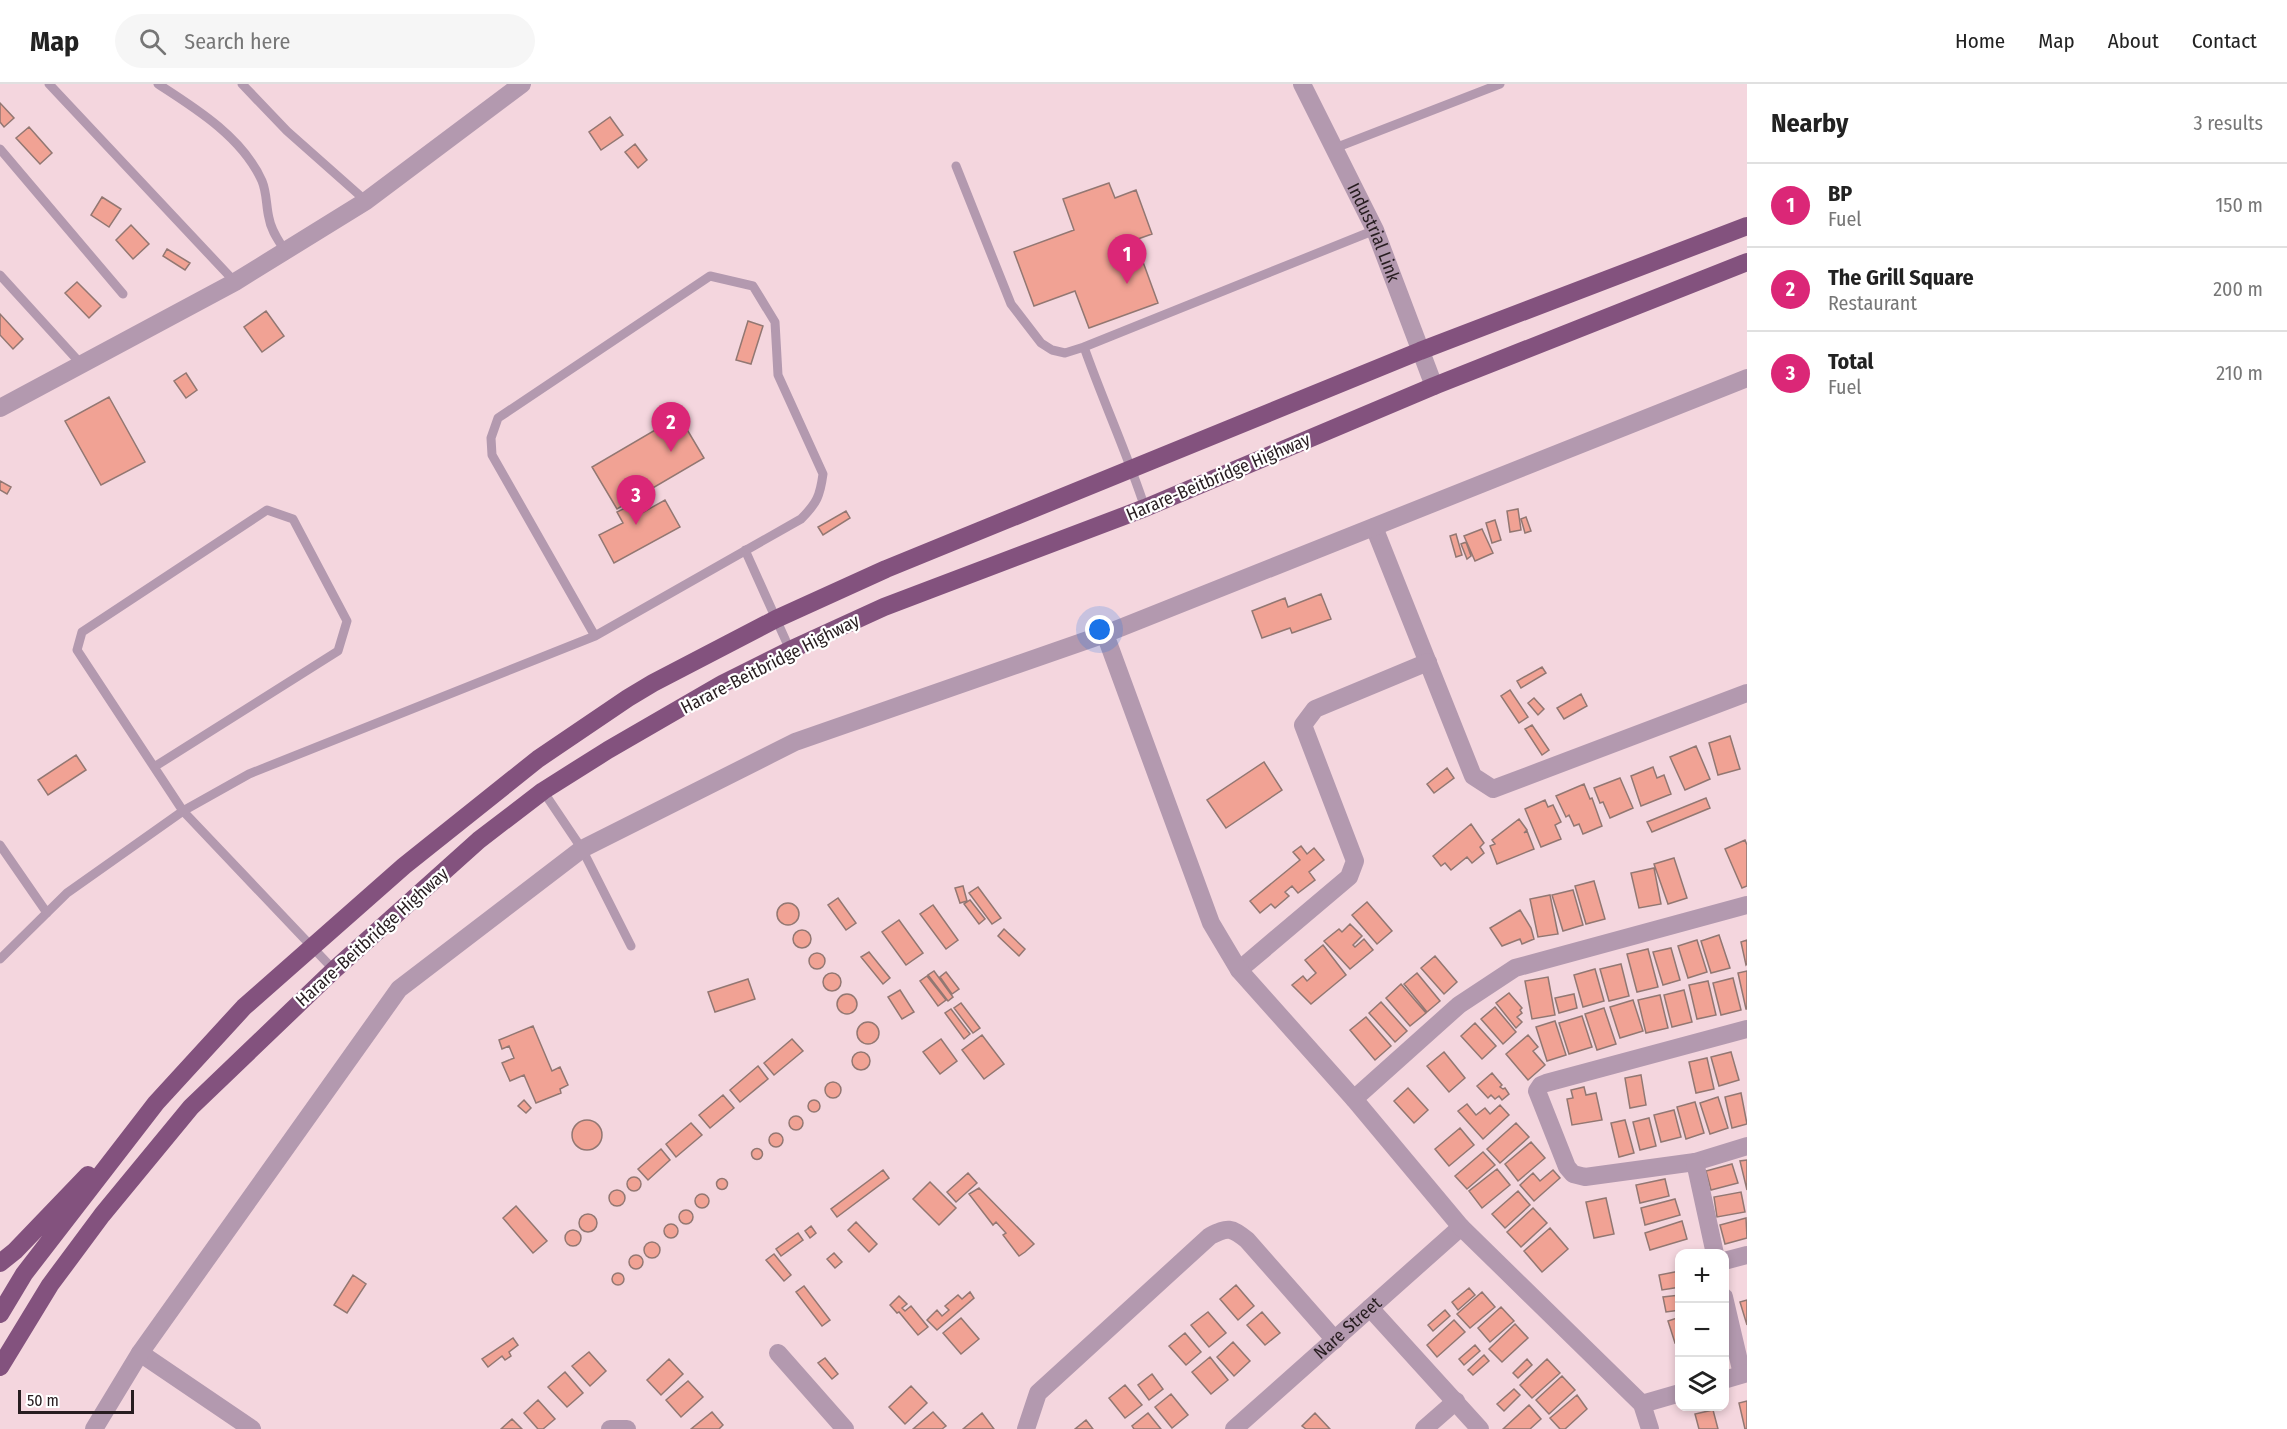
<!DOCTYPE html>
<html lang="en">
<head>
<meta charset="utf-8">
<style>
	body { margin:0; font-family:"Fira Sans Condensed",sans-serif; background:#f6f6f6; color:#222 }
	.controls { position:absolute; right:18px; bottom:18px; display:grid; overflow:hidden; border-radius:12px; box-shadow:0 3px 9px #0003 }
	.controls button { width:54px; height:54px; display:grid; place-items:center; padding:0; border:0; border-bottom:2px solid #e0e0e0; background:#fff; color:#222; font:30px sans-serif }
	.scale { position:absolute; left:18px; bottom:15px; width:116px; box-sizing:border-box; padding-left:6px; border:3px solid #271d20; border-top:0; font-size:16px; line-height:21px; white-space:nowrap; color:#271d20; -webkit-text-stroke:4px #fff; paint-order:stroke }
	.you { position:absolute; left:1100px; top:546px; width:21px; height:21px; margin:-15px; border:4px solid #fff; border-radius:50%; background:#1a73e8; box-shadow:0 0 0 9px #1a73e833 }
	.badge { display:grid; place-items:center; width:39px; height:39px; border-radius:50%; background:#db2777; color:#fff; font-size:20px; font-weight:700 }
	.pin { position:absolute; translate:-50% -50px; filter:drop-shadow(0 2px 3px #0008) }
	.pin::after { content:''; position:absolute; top:32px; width:21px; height:18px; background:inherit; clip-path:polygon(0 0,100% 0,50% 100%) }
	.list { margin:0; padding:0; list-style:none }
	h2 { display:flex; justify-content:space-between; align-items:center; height:78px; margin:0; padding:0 24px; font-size:26px }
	h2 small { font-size:20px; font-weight:400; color:#767676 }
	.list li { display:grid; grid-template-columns:39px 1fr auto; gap:18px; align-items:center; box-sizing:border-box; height:84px; padding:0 24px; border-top:2px solid #e0e0e0 }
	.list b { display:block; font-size:22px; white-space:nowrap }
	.list p { margin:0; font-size:20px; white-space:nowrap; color:#767676 }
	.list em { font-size:20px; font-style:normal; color:#767676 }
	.icon { flex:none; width:33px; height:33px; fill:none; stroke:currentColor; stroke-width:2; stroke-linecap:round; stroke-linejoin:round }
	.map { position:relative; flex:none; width:1747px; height:1345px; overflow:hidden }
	header { display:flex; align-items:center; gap:36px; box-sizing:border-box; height:84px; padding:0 30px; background:#fff; border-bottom:2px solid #e0e0e0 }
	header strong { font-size:28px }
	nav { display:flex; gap:33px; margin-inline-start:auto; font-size:21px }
	.search { width:420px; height:54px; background:#f6f6f6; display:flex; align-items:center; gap:15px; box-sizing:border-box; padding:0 21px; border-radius:33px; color:#767676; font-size:22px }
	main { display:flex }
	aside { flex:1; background:#fff }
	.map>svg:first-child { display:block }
	.building { fill:#f1a294; stroke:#927772; stroke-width:1.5 }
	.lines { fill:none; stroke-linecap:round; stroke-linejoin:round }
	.service { stroke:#b399af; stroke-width:9 }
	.minor { stroke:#b399af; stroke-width:18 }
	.tertiary { stroke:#b399af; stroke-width:18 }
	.trunk { stroke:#83527e; stroke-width:18 }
	.labels { text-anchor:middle; stroke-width:4.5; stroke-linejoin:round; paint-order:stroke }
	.street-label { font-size:18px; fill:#271d20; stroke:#fff }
</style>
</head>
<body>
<header>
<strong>Map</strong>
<div class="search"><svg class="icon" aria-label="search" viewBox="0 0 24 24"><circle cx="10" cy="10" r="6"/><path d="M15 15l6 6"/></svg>Search here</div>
<nav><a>Home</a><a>Map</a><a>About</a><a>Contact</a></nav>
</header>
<main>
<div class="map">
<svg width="1747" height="1345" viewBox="0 0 1747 1345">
	<rect width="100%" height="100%" fill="#f4d6de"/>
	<path class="building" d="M0 19 14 34 4 43 0 38Z
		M610 33 623 51 601 66 589 48Z
		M29 43 52 69 40 80 16 54Z
		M635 60 647 76 638 84 625 68Z
		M1109 99 1115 114 1136 106 1152 150 1135 156 1158 219 1089 244 1075 207 1034 222 1014 168 1074 146 1063 115Z
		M102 113 121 125 109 143 91 131Z
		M131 141 149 160 133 175 116 156Z
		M167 165 190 179 185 186 163 172Z
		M77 198 101 222 89 234 65 209Z
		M266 227 284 252 262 268 244 243Z
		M0 230 23 255 13 265 0 251Z
		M748 237 763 242 751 280 736 276Z
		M186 289 197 306 186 314 174 297Z
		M109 313 145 378 101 401 65 337Z
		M679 332 704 374 617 425 592 383Z
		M0 397 11 403 7 410 0 406Z
		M665 416 680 443 614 479 599 451 623 439 617 428 635 419 640 430Z
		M1518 425 1521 446 1510 448 1507 427Z
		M846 427 850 434 823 451 818 443Z
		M1526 433 1531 447 1525 449 1521 435Z
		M1495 436 1501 456 1492 459 1486 439Z
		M1482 445 1493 469 1475 477 1464 452Z
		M1456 450 1462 471 1456 473 1450 452Z
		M1466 458 1471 472 1467 475 1461 460Z
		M1321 510 1331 535 1292 549 1290 544 1262 554 1252 527 1285 514 1288 523Z
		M1542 583 1546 589 1521 604 1517 597Z
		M1510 606 1528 633 1519 639 1501 612Z
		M1581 610 1587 622 1564 635 1557 624Z
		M1534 614 1544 625 1538 631 1528 619Z
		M1532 641 1549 666 1542 671 1525 645Z
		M1730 652 1740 685 1718 691 1709 659Z
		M1696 662 1710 695 1685 706 1670 673Z
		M76 671 86 686 48 711 38 696Z
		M1264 678 1282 706 1226 744 1207 716Z
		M1653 683 1657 694 1664 691 1671 710 1641 722 1631 692Z
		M1447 684 1454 694 1434 709 1427 700Z
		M1620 694 1633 724 1610 734 1603 718 1600 719 1594 704Z
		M1584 700 1590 715 1592 714 1602 742 1583 750 1579 740 1574 742 1569 731 1566 733 1556 712Z
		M1706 714 1710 724 1652 748 1647 738Z
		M1545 716 1548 723 1553 721 1561 738 1555 741 1561 755 1541 763 1525 725Z
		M1519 735 1527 746 1524 749 1527 747 1534 765 1497 780 1490 762 1495 760 1492 756Z
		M1471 740 1484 759 1480 763 1484 769 1472 779 1467 773 1451 786 1445 779 1441 782 1433 772Z
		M1745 756 1747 761V802L1742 804 1725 765Z
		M1301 762 1307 770 1314 764 1324 776 1309 788 1315 796 1298 809 1292 802 1285 808 1289 812 1275 824 1271 820 1260 829 1250 817 1300 776 1293 768Z
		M1674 774 1687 814 1668 820 1654 780Z
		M1654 784 1661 820 1639 824 1631 789Z
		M1594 797 1605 835 1586 840 1575 802Z
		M963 802 967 817 960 819 955 804Z
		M978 803 1001 834 992 840 969 809Z
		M1573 806 1583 841 1563 847 1552 811Z
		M1550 811 1558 850 1538 853 1530 815Z
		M838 814 856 839 846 846 828 821Z
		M970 816 985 835 979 840 964 820Z
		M1367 818 1392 847 1377 860 1352 831Z
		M777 830a11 11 0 1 1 22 0a11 11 0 1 1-22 0Z
		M933 821 958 856 946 865 920 830Z
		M1520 826 1531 844 1534 855 1522 860 1520 855 1502 862 1490 844Z
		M899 836 923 869 906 881 882 848Z
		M1350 840 1362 852 1353 861 1355 863 1364 855 1373 866 1350 885 1324 857 1339 845 1342 848Z
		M1004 845 1025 865 1019 872 998 852Z
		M793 855a9 9 0 1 1 18 0a9 9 0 1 1-18 0Z
		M1719 851 1730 884 1711 889 1701 857Z
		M1697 856 1707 888 1688 894 1678 862Z
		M1747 856V880L1746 881 1741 858Z
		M1323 861 1346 891 1311 920 1292 901 1303 892 1307 897 1316 889 1305 876Z
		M1671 864 1680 896 1663 901 1653 868Z
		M1648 865 1658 903 1637 908 1627 870Z
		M869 868 890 894 883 900 861 873Z
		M809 877a8 8 0 1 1 16 0a8 8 0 1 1-16 0Z
		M1435 872 1457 898 1444 910 1421 884Z
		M1621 880 1629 912 1609 917 1600 885Z
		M1595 885 1604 917 1583 923 1574 891Z
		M934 887 953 913 948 917 928 891Z
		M1747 887V925H1746L1738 889Z
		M946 888 959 905 952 910 940 893Z
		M823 898a9 9 0 1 1 18 0a9 9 0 1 1-18 0Z
		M1417 889 1440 917 1427 928 1404 900Z
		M927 892 946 916 938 922 920 897Z
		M1548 893 1555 931 1532 935 1525 897Z
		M1733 894 1741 926 1721 931 1713 899Z
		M748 895 755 915 715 928 708 908Z
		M1708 897 1716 931 1697 935 1689 901Z
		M1401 900 1426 929 1410 942 1386 914Z
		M900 906 914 928 902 935 888 913Z
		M1684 906 1692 938 1672 943 1664 911Z
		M1509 909 1522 924 1520 926 1522 929 1517 933 1522 938 1516 944 1496 919Z
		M1574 910 1577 924 1559 929 1555 914Z
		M837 920a10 10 0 1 1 20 0a10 10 0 1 1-20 0Z
		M1660 911 1668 944 1646 949 1638 916Z
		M1633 916 1643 947 1620 954 1610 923Z
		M1381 918 1407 947 1395 958 1369 929Z
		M961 919 980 944 973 949 954 924Z
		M1495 923 1516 948 1503 960 1481 935Z
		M1604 924 1616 960 1597 966 1585 930Z
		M951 925 970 950 964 955 945 929Z
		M1582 932 1592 963 1569 970 1559 939Z
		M1366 933 1391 962 1375 976 1350 946Z
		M1555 937 1566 971 1547 977 1536 943Z
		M857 949a11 11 0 1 1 22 0a11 11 0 1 1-22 0Z
		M1475 939 1496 962 1482 975 1461 952Z
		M533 942 552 987 560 983 568 1001 560 1005 561 1009 536 1019 524 991 510 997 502 979 514 974 509 962 502 965 499 956Z
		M982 951 1004 980 984 995 962 966Z
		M1528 951 1538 963 1533 967 1545 981 1528 996 1506 970Z
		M792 955 803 967 774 991 764 979Z
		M941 955 957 977 940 990 923 968Z
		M1444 968 1465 994 1449 1008 1427 982Z
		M1731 968 1739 996 1719 1002 1711 973Z
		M852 977a9 9 0 1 1 18 0a9 9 0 1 1-18 0Z
		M1707 974 1714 1005 1696 1009 1689 978Z
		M758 982 768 995 740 1018 730 1006Z
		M1492 989 1502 1001 1500 1003 1503 1005 1505 1004 1509 1010 1502 1016 1499 1012 1495 1015 1491 1011 1488 1014 1477 1002Z
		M1641 991 1646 1021 1630 1024 1625 994Z
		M825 1006a8 8 0 1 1 16 0a8 8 0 1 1-16 0Z
		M1584 1003 1586 1011 1596 1009 1602 1036 1572 1041 1567 1015 1573 1014 1571 1006Z
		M1408 1004 1428 1026 1414 1039 1394 1017Z
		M1741 1009 1747 1040 1732 1044 1725 1013Z
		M723 1011 734 1024 710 1044 699 1031Z
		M1718 1013 1728 1044 1710 1050 1700 1019Z
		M524 1016 531 1024 526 1029 518 1022Z
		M808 1022a6 6 0 1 1 12 0a6 6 0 1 1-12 0Z
		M1695 1018 1704 1049 1686 1055 1677 1023Z
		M1467 1020 1476 1031 1485 1024 1490 1030 1500 1021 1509 1031 1483 1055 1458 1027Z
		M1674 1026 1681 1053 1661 1058 1654 1031Z
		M789 1039a7 7 0 1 1 14 0a7 7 0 1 1-14 0Z
		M1649 1034 1656 1062 1640 1066 1633 1038Z
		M572 1051a15 15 0 1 1 30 0a15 15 0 1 1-30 0Z
		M1625 1036 1634 1069 1619 1073 1611 1039Z
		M691 1039 702 1051 676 1073 666 1060Z
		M1516 1039 1529 1053 1500 1079 1487 1065Z
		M1460 1044 1474 1061 1449 1082 1435 1065Z
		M769 1056a7 7 0 1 1 14 0a7 7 0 1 1-14 0Z
		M1531 1058 1545 1074 1518 1097 1505 1080Z
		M751.5 1070a5.5 5.5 0 1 1 11 0a5.5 5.5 0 1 1-11 0Z
		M661 1065 670 1076 648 1096 638 1085Z
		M1483 1068 1495 1081 1467 1105 1455 1092Z
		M1747 1076V1106L1740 1077Z
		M1732 1080 1738 1099 1711 1106 1706 1087Z
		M1497 1085 1510 1101 1482 1124 1469 1107Z
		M883 1086 889 1094 837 1133 831 1125Z
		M1553 1086 1560 1094 1534 1117 1520 1101 1533 1089 1540 1097Z
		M968 1089 977 1099 956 1118 947 1108Z
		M627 1100a7 7 0 1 1 14 0a7 7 0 1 1-14 0Z
		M716.5 1100a5.5 5.5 0 1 1 11 0a5.5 5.5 0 1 1-11 0Z
		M1665 1095 1669 1112 1640 1119 1636 1101Z
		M930 1098 956 1124 939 1141 913 1115Z
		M979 1104 1034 1160 1025 1168 1019 1172 1003 1151 1006 1149 996 1138 993 1141 969 1110Z
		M609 1114a8 8 0 1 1 16 0a8 8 0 1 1-16 0Z
		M1518 1107 1530 1121 1505 1144 1492 1130Z
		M1741 1108 1745 1128 1717 1133 1714 1113Z
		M695 1117a7 7 0 1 1 14 0a7 7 0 1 1-14 0Z
		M1606 1114 1614 1150 1594 1154 1586 1118Z
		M1675 1115 1680 1131 1645 1141 1641 1124Z
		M516 1122 547 1157 533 1169 503 1134Z
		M1533 1124 1547 1139 1521 1163 1507 1148Z
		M679 1133a7 7 0 1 1 14 0a7 7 0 1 1-14 0Z
		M579 1139a9 9 0 1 1 18 0a9 9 0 1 1-18 0Z
		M1746 1134 1747 1154 1725 1160 1720 1141Z
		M1682 1137 1687 1155 1650 1166 1645 1149Z
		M856 1138 877 1160 869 1168 848 1146Z
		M664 1147a7 7 0 1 1 14 0a7 7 0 1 1-14 0Z
		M811 1142 816 1149 810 1154 805 1147Z
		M1550 1144 1568 1165 1542 1188 1524 1167Z
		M565 1154a8 8 0 1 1 16 0a8 8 0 1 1-16 0Z
		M798 1149 803 1156 781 1172 776 1165Z
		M644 1166a8 8 0 1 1 16 0a8 8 0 1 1-16 0Z
		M834 1169 842 1178 835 1184 827 1175Z
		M774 1170 791 1191 784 1197 766 1176Z
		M629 1178a7 7 0 1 1 14 0a7 7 0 1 1-14 0Z
		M1680 1187V1203L1662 1206 1659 1191Z
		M612 1195a6 6 0 1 1 12 0a6 6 0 1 1-12 0Z
		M353 1191 366 1200 347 1229 334 1221Z
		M1236 1201 1254 1222 1238 1236 1220 1215Z
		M804 1202 830 1236 822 1242 796 1208Z
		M1469 1204 1475 1211 1458 1226 1452 1218Z
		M970 1208 974 1214 937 1246 927 1236 937 1226 942 1232 949 1226 945 1222 958 1211 962 1215Z
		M1482 1208 1495 1223 1470 1244 1457 1230Z
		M1680 1211V1226L1666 1228 1663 1213Z
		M899 1212 907 1220 902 1224 905 1227 911 1222 928 1243 918 1251 899 1228 897 1229 890 1221Z
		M1747 1216V1241L1740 1218Z
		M1501 1223 1514 1237 1490 1258 1478 1244Z
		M1445 1226 1450 1232 1433 1247 1428 1241Z
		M1208 1228 1226 1249 1209 1263 1191 1241Z
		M1262 1228 1280 1249 1265 1261 1247 1241Z
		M1680 1233V1257L1675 1259 1668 1237Z
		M961 1234 979 1255 961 1270 943 1249Z
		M1454 1236 1465 1248 1437 1273 1427 1261Z
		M1515 1240 1528 1254 1502 1278 1489 1265Z
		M1185 1249 1201 1268 1186 1281 1169 1262Z
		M513 1254 518 1261 509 1268 511 1272 505 1276 502 1272 488 1283 482 1275Z
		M1233 1258 1250 1277 1234 1292 1217 1273Z
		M1475 1261 1480 1267 1464 1281 1459 1275Z
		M589 1268 606 1287 590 1302 572 1282Z
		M1484 1271 1489 1277 1473 1291 1468 1286Z
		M1210 1273 1228 1296 1211 1310 1192 1288Z
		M825 1274 838 1290 832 1295 818 1279Z
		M669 1275 683 1290 661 1311 647 1296Z
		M1527 1275 1532 1281 1518 1294 1513 1289Z
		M1547 1275 1560 1289 1532 1314 1520 1301Z
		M565 1288 583 1309 567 1323 548 1303Z
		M1152 1290 1163 1305 1149 1316 1138 1301Z
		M1562 1292 1575 1306 1549 1330 1536 1316Z
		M688 1297 703 1313 681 1333 666 1316Z
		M1125 1301 1142 1321 1125 1334 1109 1314Z
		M911 1302 927 1319 905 1340 889 1323Z
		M1514 1305 1520 1311 1504 1327 1497 1320Z
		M1171 1310 1188 1331 1172 1344 1155 1323Z
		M1577 1311 1587 1325 1565 1345H1560L1550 1334Z
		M538 1316 555 1335 543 1345H538L524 1329Z
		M1747 1317V1345H1745L1739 1319Z
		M1529 1321 1541 1335 1530 1345H1503Z
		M1713 1326 1718 1345H1699L1695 1330Z
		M712 1328 723 1341 719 1345H691Z
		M933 1328 946 1342 942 1345H913Z
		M982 1329 994 1345H963Z
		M1148 1329 1161 1345H1134L1132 1342Z
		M1315 1329 1330 1345H1306L1302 1342Z
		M512 1335 522 1345H501Z
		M1086 1336 1093 1345H1075Z"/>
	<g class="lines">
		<path class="service" d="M49 0 235 198
			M158 0C197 25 243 54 262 97 267 109 266 122 269 134 271 147 279 157 285 167
			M242 0 287 47 366 117
			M1335 64 1500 0
			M0 65 123 210
			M956 82 1011 220 1041 259 1052 266 1065 269 1084 263
			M0 191 82 281
			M1145 424C1127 369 1103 317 1084 263L1375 146
			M745 466 790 566
			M154 683 338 567 347 537 293 435 267 426 82 548 77 566 183 727 334 886
			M543 707 582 765 631 862
			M0 761 47 829
			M0 875 67 809 183 727 249 690 595 552 801 435C817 419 820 412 823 390L778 291 775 238 753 202 710 192 498 334 491 354 492 371 595 552"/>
		<g class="minor">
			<path d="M0 324 235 198 366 117 522 0"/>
			<path d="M1374 443 1473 692 1493 705 1747 609"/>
			<path d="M1239 886 1349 793 1355 777 1303 641 1315 625 1428 578"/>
			<path d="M1747 945 1546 999 1541 1001 1537 1007 1567 1083 1573 1090 1585 1093 1695 1078 1747 1062"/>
			<path d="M1354 1015 1459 921 1515 884 1747 821"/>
			<path d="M1695 1078 1715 1170"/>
			<path d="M1724 1177 1747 1171"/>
			<path d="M1724 1213 1742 1290"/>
			<path d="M1370 1224 1480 1345"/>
			<path d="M140 1269 252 1345"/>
			<path d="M778 1269 845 1345"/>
			<path d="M1724 1296 1747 1289"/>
			<path d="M1642 1320 1680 1309"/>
			<path d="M94 1345 140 1269 399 905 582 765 795 658 1105 550"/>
			<path d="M610 1345H627"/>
			<path d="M1026 1345 1038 1309 1210 1152C1228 1143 1231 1143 1247 1156L1335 1256"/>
			<path id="s1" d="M1234 1345 1461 1143"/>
			<path d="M1424 1345 1456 1317"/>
			<path d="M1650 1345 1642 1320 1461 1143 1354 1015 1239 886 1211 839 1105 550 1747 294"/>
		</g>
		<path class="tertiary" id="s2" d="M1302 0 1375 146 1434 302"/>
		<path class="trunk" d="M0 1179 15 1167 88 1091
			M0 1230 24 1190 156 1019 244 923 404 782 538 675 628 614 653 599 776 535 886 485 1420 267 1747 142
			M0 1283 50 1201 102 1131 191 1023 334 886 479 756 543 707 608 666 722 600 790 566 884 523 1145 424 1434 302 1747 178"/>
	</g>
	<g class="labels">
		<g class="street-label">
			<text dy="6" stroke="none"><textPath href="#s2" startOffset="165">Industrial Link</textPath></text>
			<text transform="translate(1218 393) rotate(-23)" y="6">Harare-Beitbridge Highway</text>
			<text transform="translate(770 580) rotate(-27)" y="6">Harare-Beitbridge Highway</text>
			<text transform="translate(372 853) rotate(-42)" y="6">Harare-Beitbridge Highway</text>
			<text dy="6" stroke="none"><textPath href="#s1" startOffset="152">Nare Street</textPath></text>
		</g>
	</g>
</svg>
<div class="controls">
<button>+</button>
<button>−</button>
<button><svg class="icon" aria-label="layers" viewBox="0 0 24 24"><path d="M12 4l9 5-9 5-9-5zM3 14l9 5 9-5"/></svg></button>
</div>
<div class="scale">50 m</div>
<div class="you"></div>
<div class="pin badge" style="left:1127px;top:200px">1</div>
<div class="pin badge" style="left:671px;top:368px">2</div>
<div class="pin badge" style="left:636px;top:441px">3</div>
</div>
<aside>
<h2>Nearby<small>3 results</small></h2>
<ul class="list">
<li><span class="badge">1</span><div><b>BP</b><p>Fuel</p></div><em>150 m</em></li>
<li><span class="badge">2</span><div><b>The Grill Square</b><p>Restaurant</p></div><em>200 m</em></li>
<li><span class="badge">3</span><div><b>Total</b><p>Fuel</p></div><em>210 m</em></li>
</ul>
</aside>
</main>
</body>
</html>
